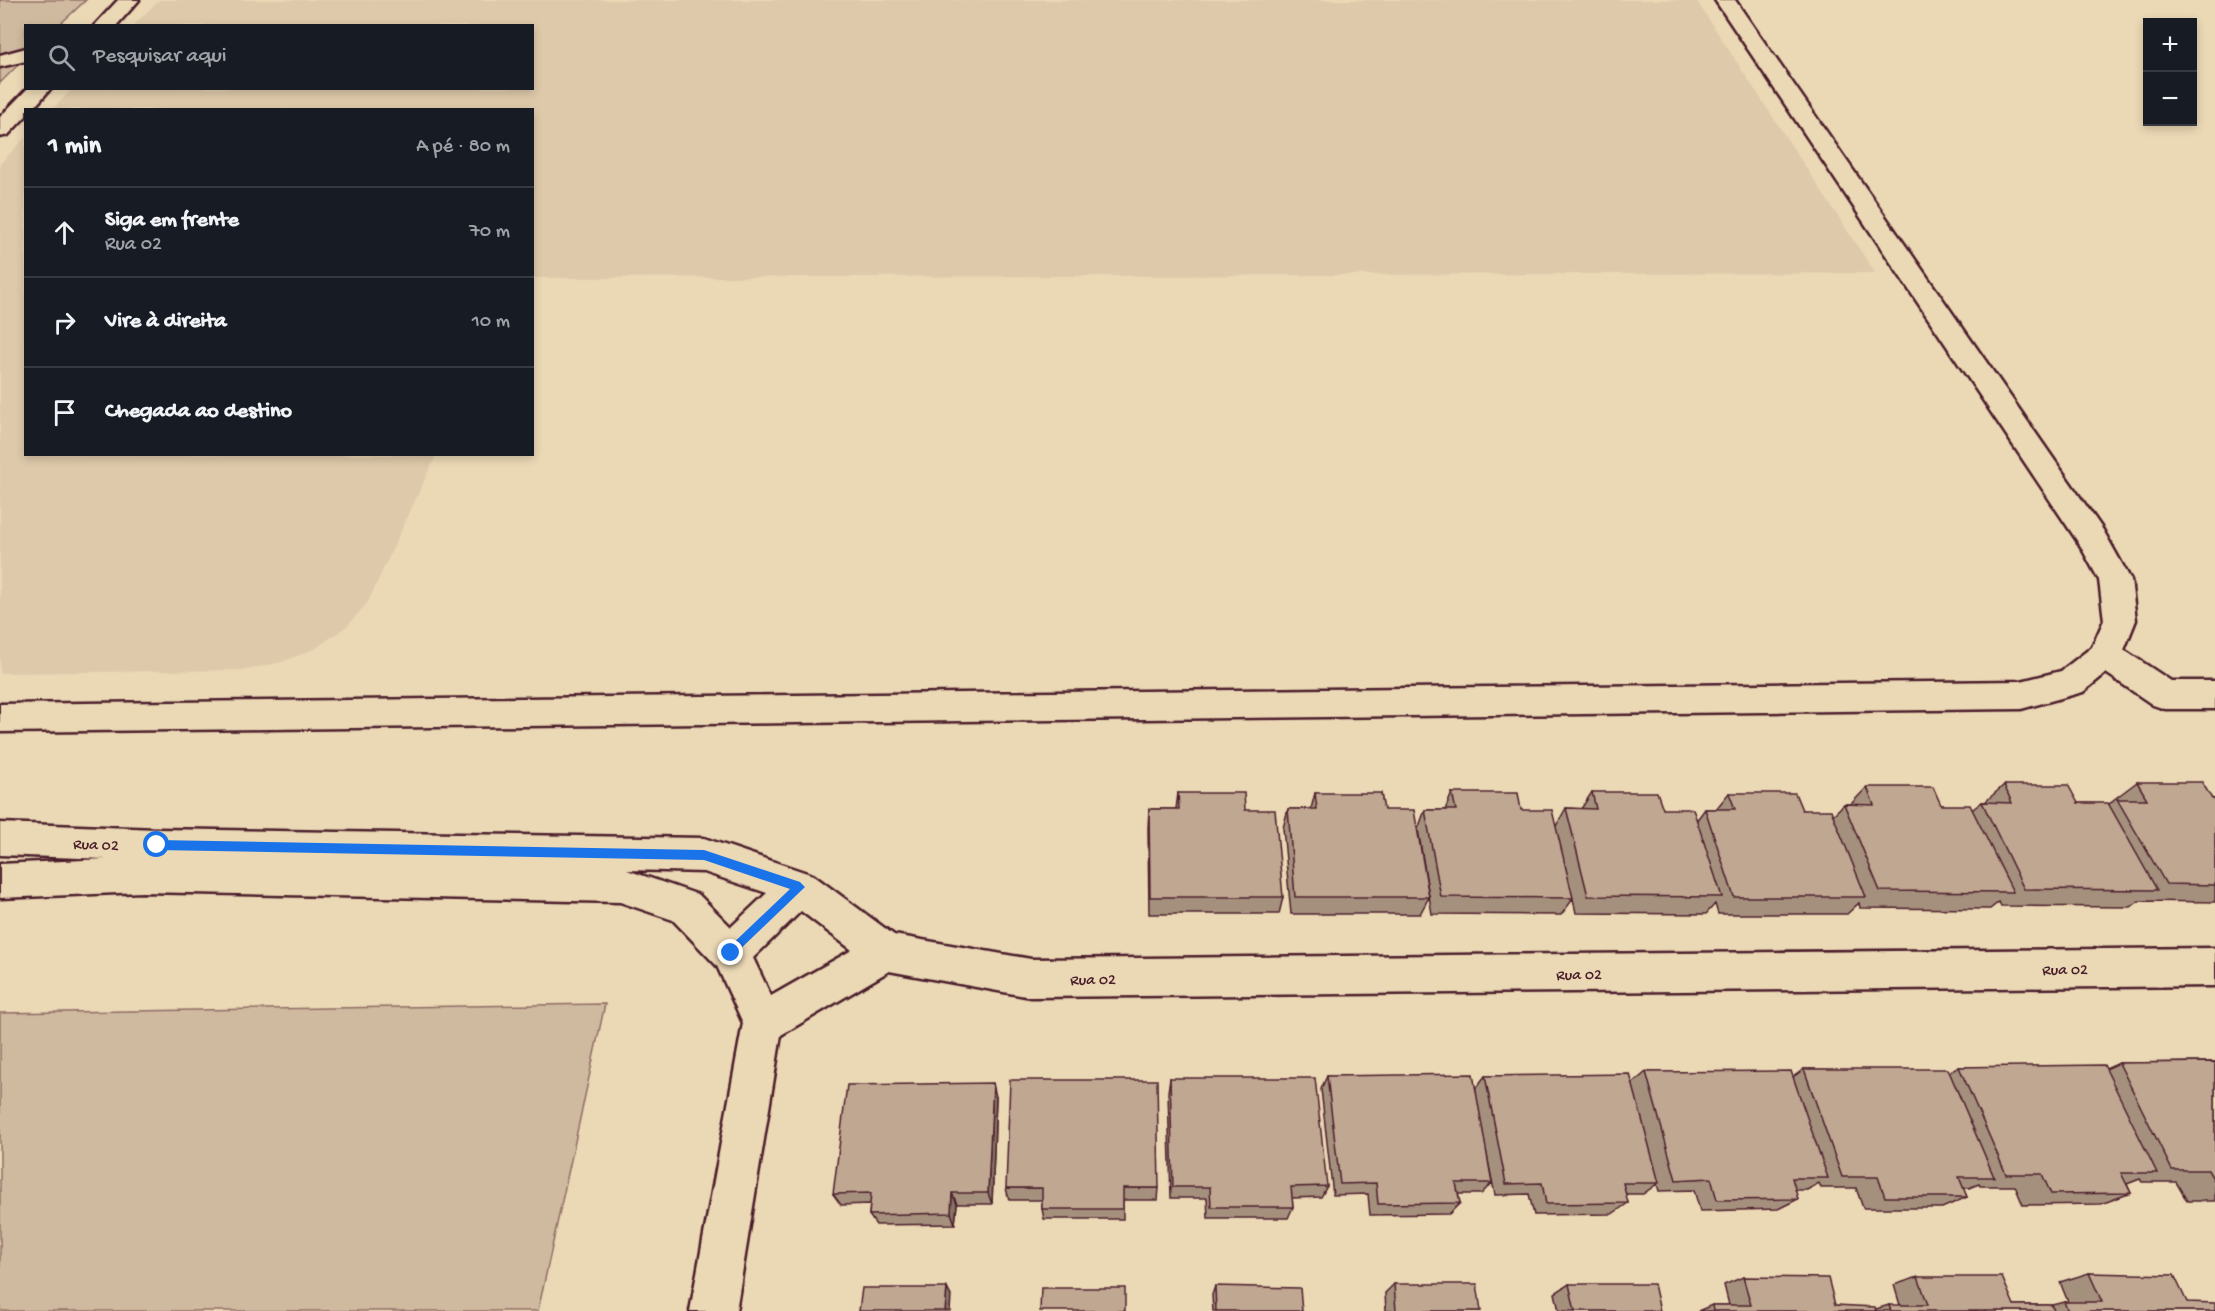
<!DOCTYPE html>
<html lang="pt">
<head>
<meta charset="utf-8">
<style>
	body { margin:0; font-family:"Gochi Hand",sans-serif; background:#20242c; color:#f1f3f6 }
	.controls { position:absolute; right:18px; top:18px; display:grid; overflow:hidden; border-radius:0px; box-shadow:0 3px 9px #0003 }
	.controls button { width:54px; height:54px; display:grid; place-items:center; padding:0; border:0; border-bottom:2px solid #363941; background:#171b24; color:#f1f3f6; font:30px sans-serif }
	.stop { position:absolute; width:18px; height:18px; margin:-14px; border:4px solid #1a73e8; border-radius:50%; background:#fff }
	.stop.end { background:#1a73e8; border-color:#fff; box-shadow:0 2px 6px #0008 }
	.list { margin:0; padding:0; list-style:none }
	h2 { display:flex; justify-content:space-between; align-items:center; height:78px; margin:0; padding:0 24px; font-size:26px }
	h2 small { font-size:20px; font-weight:400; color:#9ea1a6 }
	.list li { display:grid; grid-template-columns:39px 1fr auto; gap:18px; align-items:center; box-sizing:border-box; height:90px; padding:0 24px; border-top:2px solid #363941 }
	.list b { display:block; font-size:22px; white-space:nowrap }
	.list p { margin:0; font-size:20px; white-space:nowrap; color:#9ea1a6 }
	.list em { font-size:20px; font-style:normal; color:#9ea1a6 }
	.icon { flex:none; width:33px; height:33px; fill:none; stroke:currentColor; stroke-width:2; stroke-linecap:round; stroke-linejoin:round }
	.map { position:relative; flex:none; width:2215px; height:1311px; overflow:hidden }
	.search { position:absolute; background:#171b24; box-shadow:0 3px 9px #0003; left:24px; top:24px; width:510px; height:66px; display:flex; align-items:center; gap:15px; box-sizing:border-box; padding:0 21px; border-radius:0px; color:#9ea1a6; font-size:22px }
	.panel { position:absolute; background:#171b24; box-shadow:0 3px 9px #0003; left:24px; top:108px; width:510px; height:348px; border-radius:0px }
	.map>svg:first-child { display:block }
	.built { fill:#dec9aa }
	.green { fill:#d0ba9f; stroke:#8d6c65; stroke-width:1.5 }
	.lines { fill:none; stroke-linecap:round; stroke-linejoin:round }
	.minor-casing { stroke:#4a1f2b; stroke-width:5 }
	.minor { fill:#ebd8b5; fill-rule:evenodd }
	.wall { fill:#a5907d; stroke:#4a1f2b; stroke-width:1.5 }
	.shaded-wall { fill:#867566; stroke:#4a1f2b; stroke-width:1.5 }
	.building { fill:#c0a791; stroke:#4a1f2b; stroke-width:1.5 }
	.route { fill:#1a73e8 }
	.labels { text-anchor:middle; stroke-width:4.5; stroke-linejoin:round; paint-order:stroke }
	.street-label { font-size:16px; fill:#4a1f2b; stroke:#ebd8b5 }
</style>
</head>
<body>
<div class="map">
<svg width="2215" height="1311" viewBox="0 0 2215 1311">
	<rect width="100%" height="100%" fill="#ebd8b5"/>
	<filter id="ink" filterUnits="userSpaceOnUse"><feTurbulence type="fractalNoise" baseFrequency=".0167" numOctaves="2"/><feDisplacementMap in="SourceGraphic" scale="12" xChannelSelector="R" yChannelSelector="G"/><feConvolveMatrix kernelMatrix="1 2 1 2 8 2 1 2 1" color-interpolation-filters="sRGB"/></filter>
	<g filter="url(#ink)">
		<path class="built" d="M159 0H1696L1875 273 533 278 532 110 53 109 73 88H532V26L134 25Z
			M25 138 26 454 436 455 368 602 347 626 316 648 282 662 246 670 0 673V164Z"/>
		<path class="green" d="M0 0H86L59 25 26 26 25 58 0 83Z
			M605 1004 538 1311H0V1013Z"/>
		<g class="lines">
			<defs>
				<path id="minor" d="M118 0H139L116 26H94Z
					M1715 0H1735L2103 530 2131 580 2136 620 2124 650 2171 681H2215V709H2165L2153 705 2106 673 2083 692 2021 709 0 732V704L2021 681 2061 671 2092 647 2104 620 2099 580 2080 545Z
					M26 48V61L0 67V55Z
					M28 88H51L32 110H26V116L8 135 0 137V117Z
					M0 823 157 829 704 838 813 875 894 935 1031 959 2215 948V986L1031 997 889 971 781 1035 736 1311H690L743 1023 717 966 673 920 620 902 142 892 0 898V864L106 859 0 855ZM627 870 704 872 767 893 731 927 699 895ZM801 911 852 950 771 996 753 958Z"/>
			</defs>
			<use href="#minor" class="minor-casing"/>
			<use href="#minor" class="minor"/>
		</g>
		<path class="wall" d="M2137 782 2215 799V902L2139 901 2131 907 2001 906 1999 902 1990 909 1860 908 1859 903 1847 914H1718L1715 904 1706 914 1576 913 1573 899 1561 915 1432 914 1418 829 1425 810H1445L1452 793 1521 810 1556 826 1566 808 1581 809 1592 792 1663 809 1696 821 1705 809H1716L1729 793 1802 810 1833 815 1844 804H1851L1867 787 1941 805 1973 809 1982 802H1985L2004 785 2078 803 2109 804 2113 801V800Z
			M1178 793 1245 810 1283 897 1279 914H1149L1148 828 1149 809H1176Z
			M1315 793 1384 810 1429 897 1420 914H1291L1283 828 1288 809H1311Z
			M2215 1062V1201H2187L2176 1182H2142L2140 1179 2127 1184 2131 1193 2101 1204 2023 1205 2015 1186H1980L1979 1184 1969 1188H1963L1967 1197 1942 1208H1863L1856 1188H1821L1819 1183 1807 1190H1795L1798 1199 1778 1209 1700 1211 1694 1190 1659 1191 1657 1184 1643 1194H1625L1628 1203 1612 1214 1534 1215 1529 1194 1495 1195 1486 1151 1492 1183 1481 1194H1458L1460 1203 1449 1214 1370 1215 1368 1194 1333 1195 1321 1089 1327 1076 1475 1089 1485 1076 1632 1084 1646 1072 1793 1077 1804 1069 1950 1072 1959 1067 2106 1069 2119 1063Z
			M1170 1078 1327 1186 1321 1197 1292 1198 1293 1207 1288 1218H1208L1207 1198H1171L1168 1092Z
			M996 1097 992 1204H957L955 1224 876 1225 869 1215 870 1204 841 1205 833 1194Z
			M1006 1188H1159L1158 1200H1123V1219H1044L1042 1209V1200H1009Z
			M2089 1273 2187 1302 2215 1311H1891L1900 1305 1894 1285 1918 1277 2014 1305H2052L2064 1302H2068L2060 1282Z
			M1743 1277 1835 1305 1876 1309 1889 1305 1891 1311H1698L1712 1305H1729L1724 1285Z
			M1394 1284 1481 1311H1386L1385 1293Z
			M1569 1284 1660 1311H1559L1555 1293Z
			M1215 1286 1302 1311H1213L1212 1295Z"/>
		<path class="shaded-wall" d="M993 1083 996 1097 992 1204 988 1193Z
			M952 1193 957 1204 955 1224 951 1213Z
			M947 1288 951 1296 950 1311H945Z"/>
		<path class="building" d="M2137 782H2202L2212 799H2215V885L2166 884 2117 799H2147Z
			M2004 785H2068L2078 803H2108L2157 890 2024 889 1982 802 2012 803Z
			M1867 787H1933L1941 805H1970L2013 892 1880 891 1844 804 1874 805Z
			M1592 792H1657L1663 809H1693L1722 897 1588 896 1566 808 1596 809Z
			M1178 793H1244L1245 810H1275L1283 897H1150L1149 809H1179Z
			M1315 793H1381L1384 810H1414L1429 897H1295L1288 809H1317Z
			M1452 793H1518L1521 810H1552L1573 898 1441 897 1425 810H1456Z
			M1729 793H1795L1802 810H1831L1866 897H1734L1705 809H1735Z
			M2215 1062V1182L2208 1170H2172L2119 1063Z
			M2104 1065 2157 1173H2121L2131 1193 2051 1194 2042 1174H2006L1959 1067Z
			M1804 1069H1948L1994 1177H1959L1967 1197H1885L1878 1177H1842Z
			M1791 1071 1828 1178H1792L1798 1199 1717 1200 1711 1178 1676 1180 1646 1072Z
			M1473 1074 1492 1183H1456L1460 1203 1378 1204 1376 1183 1340 1184 1327 1076Z
			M1630 1074 1659 1183H1623L1628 1203 1546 1204 1542 1183 1506 1184 1485 1076Z
			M1170 1078H1315L1327 1186 1291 1187 1293 1207H1211L1210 1187H1173Z
			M1010 1080H1157L1159 1188H1123V1209H1042V1188H1006Z
			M993 1083 988 1193H952L951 1213 869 1215 871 1193 833 1194 847 1085Z
			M2089 1273 2174 1275 2187 1302 2215 1303V1311H2068L2064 1302H2102Z
			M1743 1277 1828 1278 1835 1305 1875 1307 1876 1311H1713L1712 1305H1751Z
			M1918 1277H2002L2014 1305H2052L2054 1311H1891L1889 1305H1928Z
			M1394 1284H1477L1481 1311H1396Z
			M1569 1284H1654L1660 1311H1575Z
			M1215 1286 1300 1288 1302 1311H1216Z
			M862 1288H947L945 1311H859Z
			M1041 1288H1125V1311H1040Z"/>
	</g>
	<path class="route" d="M157 840 704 850 800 882 805 887 731 958 727 957V949L790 889 704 860 157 850 152 845Z"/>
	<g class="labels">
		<g class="street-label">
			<text transform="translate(96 843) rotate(2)" y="6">Rua 02</text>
			<text transform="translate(2065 968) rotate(-1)" y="6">Rua 02</text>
			<text transform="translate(1579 973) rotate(-1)" y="6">Rua 02</text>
			<text transform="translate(1093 978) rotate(-1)" y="6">Rua 02</text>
		</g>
	</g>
</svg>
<div class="controls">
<button>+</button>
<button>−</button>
</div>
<div class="stop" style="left:157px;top:845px"></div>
<div class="stop end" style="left:731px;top:953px"></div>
<div class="search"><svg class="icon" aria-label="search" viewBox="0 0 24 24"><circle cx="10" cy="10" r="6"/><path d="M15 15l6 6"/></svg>Pesquisar aqui</div>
<section class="panel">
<h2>1 min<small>A pé · 80 m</small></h2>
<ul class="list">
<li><svg class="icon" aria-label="ahead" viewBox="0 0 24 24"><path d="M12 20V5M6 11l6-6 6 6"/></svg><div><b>Siga em frente</b><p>Rua 02</p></div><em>70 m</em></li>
<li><svg class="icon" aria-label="right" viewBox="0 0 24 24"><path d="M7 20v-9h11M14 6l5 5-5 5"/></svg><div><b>Vire à direita</b></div><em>10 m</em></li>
<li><svg class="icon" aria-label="arrive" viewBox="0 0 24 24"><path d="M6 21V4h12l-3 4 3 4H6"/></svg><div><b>Chegada ao destino</b></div></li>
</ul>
</section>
</div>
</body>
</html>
